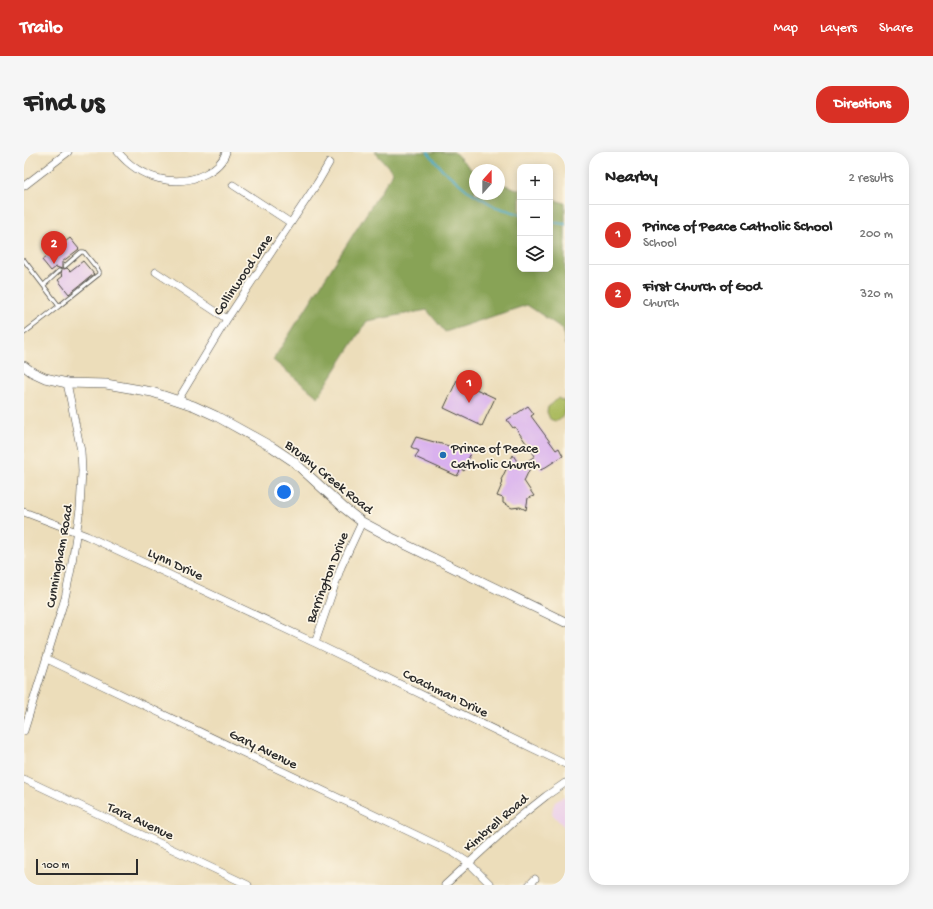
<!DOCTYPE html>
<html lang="en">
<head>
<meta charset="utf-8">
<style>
	body { margin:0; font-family:"Gochi Hand",sans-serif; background:#f6f6f6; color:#222 }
	.controls { position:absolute; right:12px; top:12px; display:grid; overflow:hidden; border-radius:8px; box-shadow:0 2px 10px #0003 }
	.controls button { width:36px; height:36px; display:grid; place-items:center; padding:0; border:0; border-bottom:1px solid #e0e0e0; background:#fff; color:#222; font:20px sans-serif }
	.compass { position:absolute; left:445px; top:12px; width:36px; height:36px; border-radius:50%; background:#fff; box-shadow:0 2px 10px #0003; rotate:21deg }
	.scale { position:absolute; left:12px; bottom:10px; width:102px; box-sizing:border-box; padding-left:4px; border:2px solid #2b2b2b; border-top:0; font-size:11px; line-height:14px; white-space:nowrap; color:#2b2b2b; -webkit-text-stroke:3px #fcf5e5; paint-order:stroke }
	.you { position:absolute; left:260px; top:340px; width:14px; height:14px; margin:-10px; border:3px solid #fff; border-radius:50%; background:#1a73e8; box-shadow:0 0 0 6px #1a73e833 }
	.badge { display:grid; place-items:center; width:26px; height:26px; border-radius:50%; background:#d93025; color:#fff; font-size:13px; font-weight:700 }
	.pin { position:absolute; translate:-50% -33px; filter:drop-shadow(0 1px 2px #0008) }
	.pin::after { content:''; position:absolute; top:21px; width:14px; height:12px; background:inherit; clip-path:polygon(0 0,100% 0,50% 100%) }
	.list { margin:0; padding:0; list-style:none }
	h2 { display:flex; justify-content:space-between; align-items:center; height:52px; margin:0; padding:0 16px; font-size:17px }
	h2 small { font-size:13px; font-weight:400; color:#767676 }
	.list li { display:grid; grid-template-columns:26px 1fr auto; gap:12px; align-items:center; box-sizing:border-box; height:60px; padding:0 16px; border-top:1px solid #e0e0e0 }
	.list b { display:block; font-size:15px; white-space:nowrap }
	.list p { margin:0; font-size:13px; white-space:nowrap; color:#767676 }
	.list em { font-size:13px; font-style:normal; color:#767676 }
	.icon { flex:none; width:22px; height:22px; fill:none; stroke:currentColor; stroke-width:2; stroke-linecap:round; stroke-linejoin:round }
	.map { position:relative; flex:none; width:541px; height:733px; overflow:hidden; border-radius:16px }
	header { display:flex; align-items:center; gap:24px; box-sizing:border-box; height:56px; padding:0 20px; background:#d93025; color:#fff }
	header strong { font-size:19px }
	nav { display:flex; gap:22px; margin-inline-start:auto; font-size:14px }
	.intro { display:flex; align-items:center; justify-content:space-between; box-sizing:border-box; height:96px; padding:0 24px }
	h1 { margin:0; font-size:28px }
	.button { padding:10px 18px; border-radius:16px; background:#d93025; color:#fff; font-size:14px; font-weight:700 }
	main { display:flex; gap:24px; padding:0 24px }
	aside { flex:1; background:#fff; border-radius:16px; box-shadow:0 2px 10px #0003 }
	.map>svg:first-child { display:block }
	.built { fill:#ecd1e9 }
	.green { fill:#abbb5f; stroke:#6b7345 }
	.forest { fill:#88a356; stroke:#5a6740 }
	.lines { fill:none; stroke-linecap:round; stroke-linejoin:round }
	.stream { stroke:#47a8c6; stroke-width:2 }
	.building { fill:#d9b1ee }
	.service-casing { stroke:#484640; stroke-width:5 }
	.minor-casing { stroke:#484640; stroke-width:8 }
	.tertiary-casing { stroke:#484640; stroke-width:10 }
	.service { stroke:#fff; stroke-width:3.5 }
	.minor { stroke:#fff; stroke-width:7 }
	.tertiary { stroke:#fff; stroke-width:9 }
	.poi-dot { fill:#1f6fb2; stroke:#fcf5e5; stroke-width:1.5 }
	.labels { text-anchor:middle; stroke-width:3.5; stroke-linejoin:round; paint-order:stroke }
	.street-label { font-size:14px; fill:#2b2b2b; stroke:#fcf5e5 }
	.poi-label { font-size:14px; fill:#2b2b2b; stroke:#fcf5e5; text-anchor:start }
</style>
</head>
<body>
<header>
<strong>Trailo</strong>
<nav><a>Map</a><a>Layers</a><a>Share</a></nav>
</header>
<div class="intro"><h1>Find us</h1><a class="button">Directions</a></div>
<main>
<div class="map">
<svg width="541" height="733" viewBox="0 0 541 733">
	<rect width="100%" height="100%" fill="#fcf5e5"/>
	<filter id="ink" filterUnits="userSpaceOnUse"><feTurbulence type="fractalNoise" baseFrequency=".025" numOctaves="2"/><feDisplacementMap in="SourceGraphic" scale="8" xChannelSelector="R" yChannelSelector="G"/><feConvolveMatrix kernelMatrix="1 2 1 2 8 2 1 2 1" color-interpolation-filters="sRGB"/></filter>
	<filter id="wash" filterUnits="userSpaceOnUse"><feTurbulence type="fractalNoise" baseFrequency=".012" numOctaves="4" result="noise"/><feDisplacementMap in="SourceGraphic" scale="16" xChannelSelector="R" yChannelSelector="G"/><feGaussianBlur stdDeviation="0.9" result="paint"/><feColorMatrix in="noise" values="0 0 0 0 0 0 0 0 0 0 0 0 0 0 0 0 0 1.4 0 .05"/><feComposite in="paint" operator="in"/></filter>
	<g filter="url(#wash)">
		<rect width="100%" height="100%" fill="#ecddba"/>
		<path class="built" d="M541 644V676L528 662 529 655 531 650Z"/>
		<path class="green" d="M534 246 541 250C541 259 539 274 526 267L523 260 524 255 528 252Z"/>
		<path class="forest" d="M351 0H430L451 21V42H475V31L496 38V117H526V47L541 51V193L539 177 503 153 421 180 403 158 343 169 294 245 249 208 369 20Z"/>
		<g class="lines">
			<path class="stream" d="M404 0 418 17 443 38 472 55 496 62
				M526 70 541 72"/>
		</g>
		<g id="blocks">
			<path class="building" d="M46 86 55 97 38 110V116L40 117 43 116 46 119 59 109 70 122 45 142 34 128 39 124 37 122 38 117 32 115 27 119 18 108Z
				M433 228 471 246 458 274 420 256Z
				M504 254 510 262 507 264 532 298 535 296 539 304 517 318 510 308 500 329 510 344 504 346 502 358 496 355 488 356 479 351V346L473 344 479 330 477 328 489 303 496 314 511 304 491 275 489 276 483 268Z
				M392 285 447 300 440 319 437 317 433 324 391 305 395 299 387 295Z"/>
		</g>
	</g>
	<g filter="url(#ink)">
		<use href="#blocks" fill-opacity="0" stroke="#484640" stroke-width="1"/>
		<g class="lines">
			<defs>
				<path id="service" d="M0 108 35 154 75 122V119L60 100H57L41 114
					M20 133 35 119
					M0 181 35 154"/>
				<path id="minor" d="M94 0C115 26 151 37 181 22 191 17 199 10 202 0
					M209 33 267 71
					M0 34 44 0
					M132 120 203 167
					M154 248 203 167 294 30 305 11
					M0 360 63 384 291 491 541 612
					M291 491 317 415 338 370
					M23 507 430 701 445 711 467 733
					M0 579 41 446 47 417 56 357 58 319 57 299 43 231
					M0 627 224 733
					M421 733 493 667 522 644 541 631
					M505 733 511 727"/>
				<path id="tertiary" d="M0 214 8 220 21 226 43 231 82 232 128 240 170 254 192 264 248 295 269 309 320 356 338 370 368 386 541 470"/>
			</defs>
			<use href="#service" class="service-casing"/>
			<use href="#minor" class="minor-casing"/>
			<use href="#tertiary" class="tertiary-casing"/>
			<use href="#service" class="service"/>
			<use href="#minor" class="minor"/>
			<use href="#tertiary" class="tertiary"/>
		</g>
	</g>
	<circle class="poi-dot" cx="419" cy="303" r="4"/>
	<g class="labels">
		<g class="street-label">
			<text transform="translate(218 122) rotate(-56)" y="5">Collinwood Lane</text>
			<text transform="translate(306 324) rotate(39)" y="5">Brushy Creek Road</text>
			<text transform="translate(34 404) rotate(-80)" y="5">Cunningham Road</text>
			<text transform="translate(152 411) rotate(25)" y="5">Lynn Drive</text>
			<text transform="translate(302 425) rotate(-69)" y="5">Barrington Drive</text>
			<text transform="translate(422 540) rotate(26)" y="5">Coachman Drive</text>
			<text transform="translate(240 596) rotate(26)" y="5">Gary Avenue</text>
			<text transform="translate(117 668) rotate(25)" y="5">Tara Avenue</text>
			<text transform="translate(471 670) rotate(-41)" y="5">Kimbrell Road</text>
		</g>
		<g class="poi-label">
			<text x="427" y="300">Prince of Peace<tspan x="427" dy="16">Catholic Church</tspan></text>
		</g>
	</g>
</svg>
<div class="controls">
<button>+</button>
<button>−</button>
<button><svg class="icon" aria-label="layers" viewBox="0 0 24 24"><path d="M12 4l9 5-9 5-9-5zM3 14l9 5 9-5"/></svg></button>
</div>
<svg class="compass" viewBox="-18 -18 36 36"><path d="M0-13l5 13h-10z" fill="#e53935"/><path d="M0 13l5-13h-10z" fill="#767676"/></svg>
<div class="scale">100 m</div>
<div class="you"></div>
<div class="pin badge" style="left:445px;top:251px">1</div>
<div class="pin badge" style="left:30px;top:112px">2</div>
</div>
<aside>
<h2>Nearby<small>2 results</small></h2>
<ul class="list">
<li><span class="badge">1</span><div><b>Prince of Peace Catholic School</b><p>School</p></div><em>200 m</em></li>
<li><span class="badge">2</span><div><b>First Church of God</b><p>Church</p></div><em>320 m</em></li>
</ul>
</aside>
</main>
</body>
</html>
